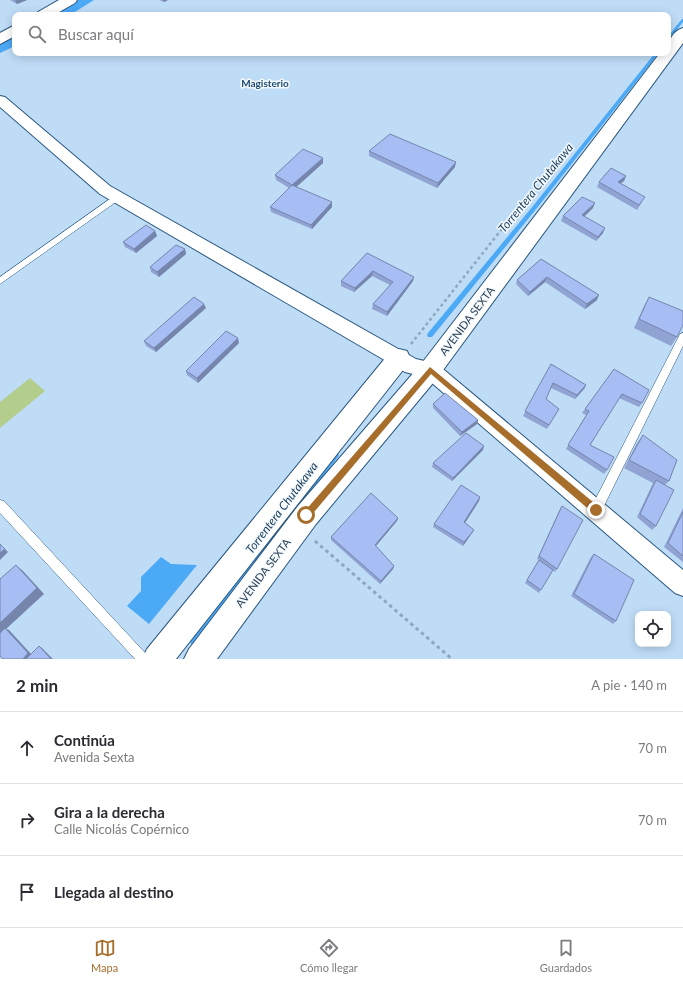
<!DOCTYPE html>
<html lang="es">
<head>
<meta charset="utf-8">
<style>
	body { margin:0; font-family:Lato,sans-serif; background:#f7f7f7; color:#2b2b33 }
	.controls { position:absolute; right:12px; bottom:12px; display:grid; overflow:hidden; border-radius:8px; box-shadow:0 2px 10px #0003 }
	.controls button { width:36px; height:36px; display:grid; place-items:center; padding:0; border:0; border-bottom:1px solid #e1e1e2; background:#fff; color:#2b2b33; font:20px sans-serif }
	.stop { position:absolute; width:12px; height:12px; margin:-9px; border:3px solid #a66d2b; border-radius:50%; background:#fff }
	.stop.end { background:#a66d2b; border-color:#fff; box-shadow:0 1px 4px #0008 }
	.list { margin:0; padding:0; list-style:none }
	h2 { display:flex; justify-content:space-between; align-items:center; height:52px; margin:0; padding:0 16px; font-size:17px }
	h2 small { font-size:13px; font-weight:400; color:#7c7c81 }
	.list li { display:grid; grid-template-columns:26px 1fr auto; gap:12px; align-items:center; box-sizing:border-box; height:72px; padding:0 16px; border-top:1px solid #e1e1e2 }
	.list b { display:block; font-size:15px; white-space:nowrap }
	.list p { margin:0; font-size:13px; white-space:nowrap; color:#7c7c81 }
	.list em { font-size:13px; font-style:normal; color:#7c7c81 }
	.icon { flex:none; width:22px; height:22px; fill:none; stroke:currentColor; stroke-width:2; stroke-linecap:round; stroke-linejoin:round }
	.map { position:relative; flex:none; width:683px; height:659px; overflow:hidden }
	.search { position:absolute; background:#fff; box-shadow:0 2px 10px #0003; left:12px; right:12px; top:12px; height:44px; display:flex; align-items:center; gap:10px; box-sizing:border-box; padding:0 14px; border-radius:8px; color:#7c7c81; font-size:15px }
	.sheet { height:268px; background:#fff }
	nav { display:flex; justify-content:space-around; align-items:center; box-sizing:border-box; height:56px; border-top:1px solid #e1e1e2; background:#fff; font-size:11px; color:#7c7c81 }
	nav a { display:grid; justify-items:center; gap:2px }
	nav .on { color:#a66d2b }
	.map>svg:first-child { display:block }
	.green { fill:#b3ce8c }
	.water { fill:#4ca9f6 }
	.lines { fill:none; stroke-linecap:round; stroke-linejoin:round }
	.stream { fill:#4ca9f6; fill-rule:evenodd }
	.canal { fill:#4ca9f6; fill-rule:evenodd }
	.lane-casing { stroke:#2a577e; stroke-width:1 }
	.street-casing { stroke:#2a577e; stroke-width:2 }
	.secondary-casing { stroke:#2a577e; stroke-width:2 }
	.path-far1 { stroke:#8da7bf; stroke-width:2.5; stroke-dasharray:3 3; stroke-linecap:butt }
	.path { stroke:#8da7bf; stroke-width:3; stroke-dasharray:3.5 3.5; stroke-linecap:butt }
	.lane { fill:#fff; fill-rule:evenodd }
	.street { fill:#fff; fill-rule:evenodd }
	.secondary { fill:#fff; fill-rule:evenodd }
	.wall { fill:#90a3d2 }
	.shaded-wall { fill:#7585ab }
	.building { fill:#a7bef4; stroke:#7585ab }
	.route { fill:#a66d2b }
	.labels { text-anchor:middle; stroke-width:3; stroke-linejoin:round; paint-order:stroke }
	.far-neighbourhood-label { font-size:10px; font-weight:bold; fill:#1c4a6f; stroke:#f5faff }
	.street-label { font-size:11px; fill:#2b3f51; stroke:#f5faff }
	.water-label { font-size:12px; font-style:italic; fill:#183d5c; stroke:#f5faff }
</style>
</head>
<body>
<div class="map">
<svg width="683" height="659" viewBox="0 0 683 659">
	<rect width="100%" height="100%" fill="#bfdcf7"/>
	<path class="green" d="M30 378 45 391 0 428V402Z"/>
	<path class="water" d="M161 557 171 564 197 565 149 624 127 606 141 591V577Z"/>
	<g class="lines">
		<path class="stream" d="M682 19H683V22L669 40H668V36Z
			M655 53H659L537 208 432 337H428L427 335 428 333 533 206Z
			M336 452 338 453 339 455 338 457 197 644 194 645 191 644 190 641 191 638 334 453Z"/>
		<path class="canal" d="M77 0H94L70 15H53Z
			M15 36V46L0 53V43Z"/>
		<defs>
			<path id="lane" d="M117 194 121 197 120 199 0 284V277Z
				M683 333V346L600 514 596 515 592 514 591 510 592 506 680 334Z
				M0 500 4 501 147 655 149 659H135L0 513Z"/>
			<path id="street" d="M0 96 5 97 110 186 416 359 437 364 683 570V596L675 593 425 377 405 372 100 194 0 107Z"/>
			<path id="secondary" d="M59 0H77L75 3 54 15H36L38 12Z
				M15 25V36L0 44V33Z
				M683 28V43L438 377 316 524 217 659H184L189 649 298 506 422 363 660 53H668C668 42 672 31 683 28Z
				M399 349 407 351 410 358 407 365 176 659H142L147 649 391 351Z"/>
		</defs>
		<use href="#lane" class="lane-casing"/>
		<use href="#street" class="street-casing"/>
		<use href="#secondary" class="secondary-casing"/>
		<path class="path-far1" d="M411 344 535 187"/>
		<path class="path" d="M315 541 452 659"/>
		<use href="#lane" class="lane"/>
		<use href="#street" class="street"/>
		<use href="#secondary" class="secondary"/>
	</g>
	<path class="wall" d="M10 0H27L17 4Z
		M159 0H168L164 2Z
		M369 151 455 167 437 188 369 156Z
		M323 158V163L296 187 332 207 312 229 271 212 270 207 289 188 276 180 275 175Z
		M626 176 624 181 620 184 642 202 637 210 597 187 599 182Z
		M593 208 584 217 603 233 596 241 561 221 563 216Z
		M155 231 157 236 136 253 125 247 123 242Z
		M185 249 186 254 159 277 151 272 150 267Z
		M367 253 413 281 387 316 372 309 373 304 390 285 372 276 354 292 341 286V281Z
		M541 259 597 300 585 309 545 282 528 296 516 284 517 280Z
		M649 297 677 337 671 346 634 328 644 306Z
		M206 308 156 352 146 346 144 341Z
		M239 343 198 383 187 375 186 371Z
		M551 364 586 385 584 389 575 399 551 388 546 399 559 409 547 429 523 416Z
		M614 369 642 403 639 407 619 398 590 445 607 470 604 474 566 449 586 415 582 413 585 409Z
		M433 404 478 420 477 424 460 436 433 408Z
		M643 435 669 481 665 485 656 526 652 530 637 517 653 483 624 468 637 443Z
		M483 450 452 481 432 467 433 463Z
		M480 497 479 501 465 523 474 530 472 533 463 546 433 527 434 524Z
		M562 506 557 569 555 572 553 570 539 593 525 583 539 560 537 559 560 509Z
		M683 508V562L664 547Z
		M398 518 397 521 376 546 394 566 393 569 380 584 331 540V537Z
		M594 554 616 621 613 624 571 596 591 557Z"/>
	<path class="shaded-wall" d="M15 0H27L17 4Z
		M163 0H168L164 2Z
		M323 158V163L293 190 292 185Z
		M456 162 455 167 437 188 438 183Z
		M626 176 624 181 616 187 618 182Z
		M332 202V207L312 229 311 225Z
		M595 203 593 208 580 220 582 215Z
		M605 228 603 233 596 241 598 237Z
		M155 231 157 236 136 253 134 249Z
		M185 249 186 254 159 277 157 272Z
		M373 271 372 276 354 292 355 288Z
		M414 277 413 281 387 316V312Z
		M547 277 545 282 528 296 530 292Z
		M599 295 597 300 585 309 587 304Z
		M204 304 206 308 156 352 154 348Z
		M238 338 239 343 198 383 197 378Z
		M586 385 584 389 575 399 577 395Z
		M478 420 477 424 460 436 462 432Z
		M484 446 483 450 452 481 453 478Z
		M480 497 479 501 463 526 464 522Z
		M398 518 397 521 374 548 375 545Z
		M474 530 472 533 463 546 464 542Z
		M0 544 8 552 0 560Z
		M16 565 23 571 44 594 6 629 9 630 32 655 29 659H23L0 633V623Z
		M394 566 393 569 380 584 381 581Z
		M39 646 42 648 53 659H51Z"/>
	<path class="building" d="M70 12 76 15H63Z
		M390 134 456 162 438 183 369 151Z
		M303 149 323 158 292 185 332 202 311 225 270 207 292 185 275 175Z
		M611 168 626 176 618 182 645 197 639 205 599 182Z
		M582 197 595 203 582 215 605 228 598 237 563 216Z
		M146 225 155 231 134 249 123 242Z
		M176 245 185 249 157 272 150 267Z
		M367 253 414 277 387 312 373 304 393 282 373 271 355 288 341 281Z
		M541 259 599 295 587 304 547 277 530 292 517 280Z
		M194 297 204 304 154 348 144 341Z
		M649 297 683 311V325L677 337 639 319Z
		M226 331 238 338 197 378 186 371Z
		M551 364 586 385 577 395 553 383 546 399 559 409 549 425 525 411Z
		M614 369 649 390 642 403 622 394 590 445 614 457 607 470 568 445 589 411 585 409Z
		M445 393 478 420 462 432 433 404Z
		M466 433 484 446 453 478 433 463Z
		M643 435 677 460 669 481 629 460Z
		M656 480 674 490 656 526 640 514Z
		M461 485 480 497 464 522 474 530 464 542 434 524Z
		M371 493 398 518 375 545 394 566 381 581 331 537Z
		M562 506 583 520 557 569 539 556Z
		M683 512V556L668 543Z
		M0 544 5 549 0 553Z
		M594 554 634 580 616 621 574 594Z
		M539 560 553 570 541 590 527 580Z
		M16 565 37 588 0 623V579Z
		M5 628 28 653 23 659H3L0 656V633Z
		M39 646 51 659H26Z"/>
	<path class="route" d="M430 367 599 507V513H593L431 374 309 518H304V512Z"/>
	<g class="labels">
		<g class="far-neighbourhood-label">
			<text x="265" y="87">Magisterio</text>
		</g>
		<g class="street-label">
			<text transform="translate(467 321) rotate(-53)" y="4">AVENIDA SEXTA</text>
			<text transform="translate(263 573) rotate(-53)" y="4">AVENIDA SEXTA</text>
		</g>
		<g class="water-label">
			<text transform="translate(536 188) rotate(-51)" y="4">Torrentera Chutakawa</text>
			<text transform="translate(282 508) rotate(-53)" y="4">Torrentera Chutakawa</text>
		</g>
	</g>
</svg>
<div class="controls">
<button><svg class="icon" aria-label="locate" viewBox="0 0 24 24"><circle cx="12" cy="12" r="6"/><path d="M12 2v4M12 18v4M2 12h4M18 12h4"/></svg></button>
</div>
<div class="stop" style="left:306px;top:515px"></div>
<div class="stop end" style="left:596px;top:510px"></div>
<div class="search"><svg class="icon" aria-label="search" viewBox="0 0 24 24"><circle cx="10" cy="10" r="6"/><path d="M15 15l6 6"/></svg>Buscar aquí</div>
</div>
<section class="sheet">
<h2>2 min<small>A pie · 140 m</small></h2>
<ul class="list">
<li><svg class="icon" aria-label="ahead" viewBox="0 0 24 24"><path d="M12 20V5M6 11l6-6 6 6"/></svg><div><b>Continúa</b><p>Avenida Sexta</p></div><em>70 m</em></li>
<li><svg class="icon" aria-label="right" viewBox="0 0 24 24"><path d="M7 20v-9h11M14 6l5 5-5 5"/></svg><div><b>Gira a la derecha</b><p>Calle Nicolás Copérnico</p></div><em>70 m</em></li>
<li><svg class="icon" aria-label="arrive" viewBox="0 0 24 24"><path d="M6 21V4h12l-3 4 3 4H6"/></svg><div><b>Llegada al destino</b></div></li>
</ul>
</section>
<nav>
<a class="on"><svg class="icon" aria-label="map" viewBox="0 0 24 24"><path d="M3 6l6-2 6 2 6-2v14l-6 2-6-2-6 2zM9 4v14M15 6v14"/></svg>Mapa</a>
<a><svg class="icon" aria-label="directions" viewBox="0 0 24 24"><path d="M12 3l9 9-9 9-9-9zM9 14v-3h6M13 9l2 2-2 2"/></svg>Cómo llegar</a>
<a><svg class="icon" aria-label="saved" viewBox="0 0 24 24"><path d="M7 4h10v16l-5-4-5 4z"/></svg>Guardados</a>
</nav>
</body>
</html>
